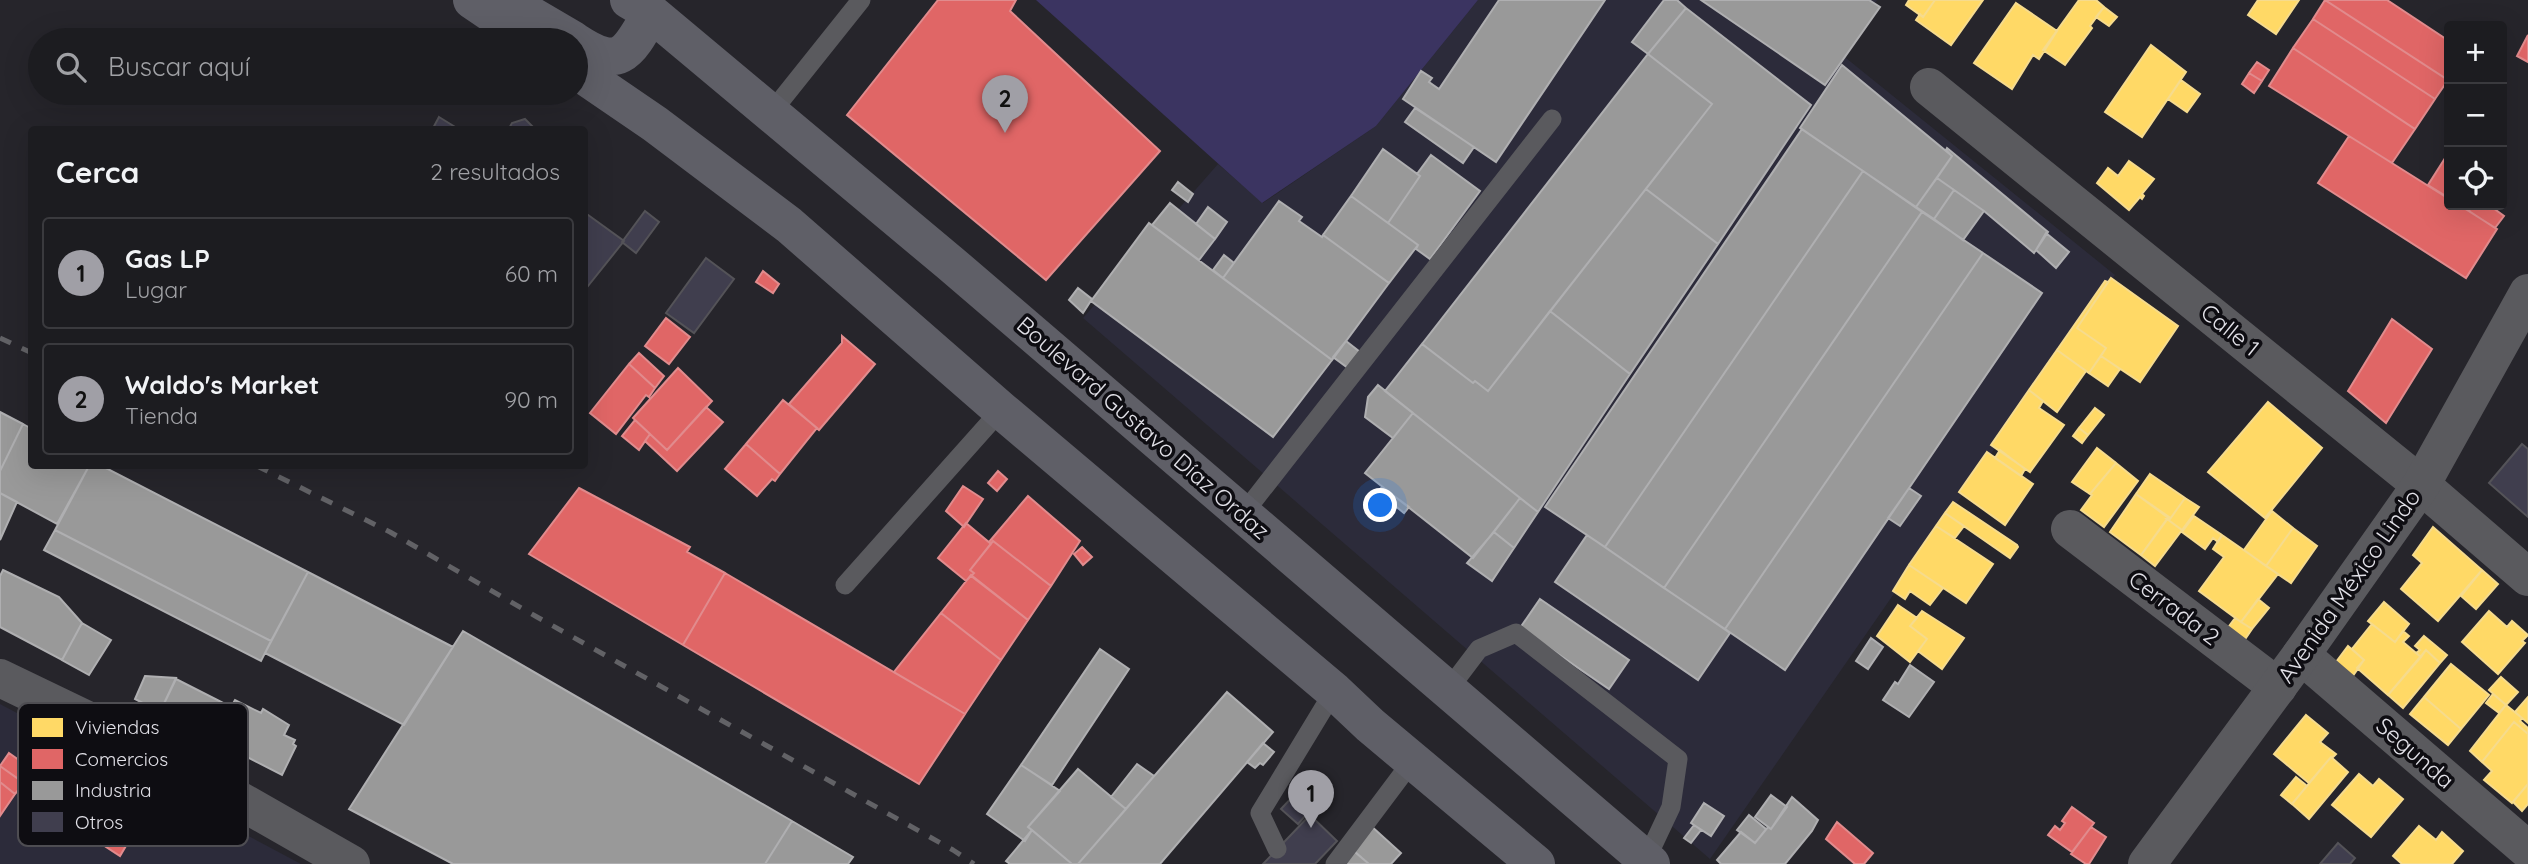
<!DOCTYPE html>
<html lang="es">
<head>
<meta charset="utf-8">
<style>
	body { margin:0; font-family:Quicksand,sans-serif; background:#252529; color:#f1f3f6 }
	.controls { position:absolute; right:21px; top:21px; display:grid; overflow:hidden; border-radius:7px; box-shadow:0 7px 28px #0002 }
	.controls button { width:63px; height:63px; display:grid; place-items:center; padding:0; border:0; border-bottom:2px solid #3a3a3e; background:#1c1c20; color:#f1f3f6; font:35px sans-serif }
	.you { position:absolute; left:1381px; top:506px; width:24px; height:24px; margin:-18px; border:5px solid #fff; border-radius:50%; background:#1a73e8; box-shadow:0 0 0 10px #1a73e833 }
	.badge { display:grid; place-items:center; width:46px; height:46px; border-radius:50%; background:#a09fa6; color:#111; font-size:23px; font-weight:700 }
	.pin { position:absolute; translate:-50% -58px; filter:drop-shadow(0 2px 4px #0008) }
	.pin::after { content:''; position:absolute; top:37px; width:24px; height:21px; background:inherit; clip-path:polygon(0 0,100% 0,50% 100%) }
	.list { margin:0; padding:0; list-style:none }
	h2 { display:flex; justify-content:space-between; align-items:center; height:91px; margin:0; padding:0 28px; font-size:30px }
	h2 small { font-size:23px; font-weight:400; color:#a0a1a5 }
	.list li { display:grid; grid-template-columns:46px 1fr auto; gap:21px; align-items:center; box-sizing:border-box; height:112px; margin:0 14px 14px; padding:0 14px; border:2px solid #3a3a3e; border-radius:7px }
	.list b { display:block; font-size:26px; white-space:nowrap }
	.list p { margin:0; font-size:23px; white-space:nowrap; color:#a0a1a5 }
	.list em { font-size:23px; font-style:normal; color:#a0a1a5 }
	.icon { flex:none; width:38px; height:38px; fill:none; stroke:currentColor; stroke-width:2; stroke-linecap:round; stroke-linejoin:round }
	.map { position:relative; flex:none; width:2528px; height:864px; overflow:hidden }
	.search { position:absolute; background:#1c1c20; box-shadow:0 7px 28px #0002; left:28px; top:28px; width:560px; height:77px; display:flex; align-items:center; gap:18px; box-sizing:border-box; padding:0 24px; border-radius:38px; color:#a0a1a5; font-size:26px }
	.panel { position:absolute; background:#1c1c20; box-shadow:0 7px 28px #0002; left:28px; top:126px; width:560px; height:343px; border-radius:7px }
	.map>svg:first-child { display:block }
	.built { fill:#2c2b3a }
	.green { fill:#3b3461 }
	.homes { fill:#ffd966; stroke:#f6db8d; stroke-width:2 }
	.shops { fill:#e06666; stroke:#e18b8d; stroke-width:2 }
	.industry { fill:#999; stroke:#afafb1; stroke-width:2 }
	.building { fill:#403e4e; stroke:#545358; stroke-width:2 }
	.lines { fill:none; stroke-linecap:round; stroke-linejoin:round }
	.lane { stroke:#5a5a5e; stroke-width:19 }
	.street { stroke:#5a5a5e; stroke-width:38 }
	.secondary { stroke:#5a5a5e; stroke-width:38 }
	.primary { stroke:#5f5f67; stroke-width:38 }
	.rail { stroke:#626266; stroke-width:5; stroke-dasharray:12 12; stroke-linecap:butt }
	.labels { text-anchor:middle; stroke-width:7; stroke-linejoin:round; paint-order:stroke }
	.street-label { font-size:23px; fill:#e2e1e8; stroke:#0e0d12 }
	.key { fill:#0e0d12; stroke:#4e4d52; stroke-width:2 }
	.key-label { font-size:19px; fill:#e2e1e8 }
</style>
</head>
<body>
<div class="map">
<svg width="2528" height="864" viewBox="0 0 2528 864">
	<rect width="100%" height="100%" fill="#26252b"/>
	<path class="built" d="M1478 0H1877L1841 54 2115 275 1710 859 1083 318 1218 164 1263 203 1376 126Z
		M0 704 301 864H0Z"/>
	<path class="green" d="M1036 0H1478L1376 126 1262 203Z"/>
	<path class="homes" d="M1909 0H1935L1923 17 1906 5Z
		M1935 0H1983L1951 45 1916 20 1920 14 1923 17Z
		M2079 0H2096L2104 7 2090 26 2092 28 2065 65 2043 50Z
		M2258 0H2299L2276 34 2248 15Z
		M2016 3 2057 31 2039 59 2033 55 2012 89 1974 63Z
		M2104 7 2117 17 2109 26 2096 17Z
		M2151 45 2186 72 2142 137 2105 112Z
		M2181 80 2200 94 2187 112 2168 99Z
		M2129 161 2154 179 2142 194 2144 196 2142 199 2140 197 2129 210 2097 183 2108 168 2118 176Z
		M2111 278 2178 326 2140 382 2101 356 2106 348 2077 328Z
		M2105 281 2108 282 2077 328 2106 348 2089 373 2057 350Z
		M2057 350 2086 371 2057 412 2029 390Z
		M2101 356 2120 369 2108 386 2089 373Z
		M2029 390 2043 401 2039 408 2064 425 2030 472 1991 445Z
		M2268 402 2322 448 2265 518 2208 472Z
		M2095 408 2104 415 2088 435 2079 428Z
		M2079 428 2088 435 2082 443 2073 436Z
		M2097 448 2116 463 2090 494 2072 482Z
		M2000 450 2025 469 2021 476 1995 458Z
		M1987 452 2033 484 2005 525 1959 492Z
		M2116 463 2138 481 2104 527 2081 510 2092 495 2090 494Z
		M2150 474 2185 498 2170 519 2136 494Z
		M2136 494 2169 517 2141 555 2110 532Z
		M2185 498 2199 507 2182 530 2167 519H2170Z
		M1953 502 2017 545 2018 547 2010 558 1945 513Z
		M2272 511 2293 528 2266 566 2244 550Z
		M1945 513 1964 526 1955 538 1936 526Z
		M2194 516 2222 535 2218 542 2213 538 2205 549 2182 532Z
		M2167 519 2182 530 2155 566 2141 555Z
		M1936 526 1993 564 1966 603 1909 565Z
		M2433 527 2482 570 2438 621 2401 589 2422 563 2413 555Z
		M2293 528 2317 546 2291 583 2266 566Z
		M2222 535 2278 574 2241 622 2199 591 2224 557 2213 549Z
		M1909 565 1943 588 1930 605 1910 591 1905 599 1893 591Z
		M2482 570 2498 584 2476 609 2461 596Z
		M2258 599 2269 608 2252 629 2241 622Z
		M2384 602 2409 624 2395 642 2368 621Z
		M1898 605 1917 618 1910 626 1927 639 1910 662 1877 636Z
		M1922 611 1964 638 1942 669 1918 651 1927 639 1910 626Z
		M2489 611 2507 627 2512 621 2528 635 2522 641 2525 643 2498 674 2462 642Z
		M2235 618 2252 629 2241 645 2224 633Z
		M2372 624 2395 642 2403 631 2409 636 2403 642 2421 657 2388 695 2357 668 2364 660 2352 649Z
		M2424 636 2447 655 2440 663 2426 650 2421 657 2416 653 2420 650 2415 646Z
		M2348 646 2364 660 2350 680 2333 666Z
		M2426 650 2440 663 2403 708 2388 695Z
		M2451 664 2489 695 2461 729 2424 697Z
		M2501 677 2518 692 2506 705 2489 690Z
		M2493 694 2506 705 2499 713 2486 703Z
		M2424 697 2461 729 2448 745 2410 714Z
		M2528 697V723L2515 712Z
		M2506 705 2522 718 2520 721 2528 728V734L2514 722 2482 762 2470 751Z
		M2306 715 2328 733 2320 742 2336 754 2332 758 2331 757 2309 783 2274 754Z
		M2514 722 2528 734V784L2512 803 2484 780 2492 771 2482 762Z
		M2331 757 2348 772 2309 819 2292 804Z
		M2359 774 2373 786 2379 779 2403 799 2371 837 2332 805Z
		M2296 777 2307 786 2292 804 2281 795Z
		M2528 784V804L2522 811 2513 802Z
		M2419 826 2436 840 2442 832 2463 851 2452 864H2402L2393 856Z"/>
	<path class="shops" d="M938 0H1016L1010 11 1160 151 1046 280 847 115Z
		M2325 0H2387L2449 41V78L2448 80Z
		M2325 0 2448 80 2435 99 2313 19Z
		M2313 19 2435 99 2415 129 2293 48Z
		M2528 35V62L2517 56Z
		M2293 48 2415 129 2392 163 2269 86Z
		M2257 62 2269 70 2262 81 2249 73Z
		M2249 73 2262 81 2254 93 2242 84Z
		M2349 136 2449 199V205H2459L2497 229 2466 278 2318 183Z
		M2449 152V198L2428 185Z
		M2473 205H2489L2504 216 2495 228 2469 211Z
		M763 271 779 284 773 293 756 282Z
		M666 318 690 337 669 364 645 346Z
		M2392 319 2432 349 2386 423 2348 391Z
		M842 336 875 364 819 430 789 404 842 343Z
		M639 353 664 376 655 388 629 364Z
		M629 364 655 388 649 397 646 395 616 434 590 413Z
		M678 368 712 401 667 450 633 418Z
		M783 400 817 428 780 474 746 444Z
		M706 407 723 422 677 471 645 441 650 434 667 450Z
		M635 420 650 434 639 450 622 436Z
		M746 444 780 474 775 481 772 479 757 496 725 469Z
		M998 471 1007 479 997 491 988 483Z
		M963 486 983 499 964 527 946 511Z
		M579 488 690 547 687 552 725 573 683 645 529 554Z
		M1028 496 1080 541 1051 586 993 541 991 544 989 542Z
		M966 523 991 544 970 570 974 573 966 581 938 558Z
		M993 541 1051 586 1028 620 971 576 974 573 970 570Z
		M1082 547 1092 557 1083 565 1074 554Z
		M725 573 965 714 919 784 683 645Z
		M971 575 1028 620 1001 660 941 613Z
		M941 613 1001 660 965 714 894 672Z
		M9 753 33 770 24 783 0 766Z
		M0 766 24 783 15 794 0 782Z
		M0 782 15 794 0 816Z
		M2072 807 2094 823 2072 852 2048 835 2055 826 2060 830 2065 823 2062 821Z
		M1837 822 1873 853 1864 864H1855L1826 839Z
		M111 827 130 839 120 856 100 843Z
		M2091 827 2106 837 2089 864H2086L2071 854Z"/>
	<path class="industry" d="M1499 0H1605L1496 162 1403 99 1421 71 1432 78 1429 82 1439 89Z
		M1664 0H1677L1686 8 1648 54 1632 42Z
		M1701 0H1869L1880 7 1825 85Z
		M1686 8 1811 105 1718 244 1646 189 1712 104 1648 54Z
		M1648 54 1712 104 1488 391 1475 381 1473 383 1422 344Z
		M1842 65 1952 156 1916 207 1800 128Z
		M1415 108 1474 147 1463 163 1405 122Z
		M1802 129 1863 171 1605 547 1545 507Z
		M1947 148 2048 232 2034 253 1984 211 1937 178 1952 156 1946 150Z
		M1383 149 1420 176 1388 223 1351 196Z
		M1431 155 1480 191 1430 259 1416 249 1418 245 1388 223 1420 176 1417 174Z
		M1863 171 1922 212 1664 588 1605 547Z
		M1937 178 1954 190 1934 219 1916 207Z
		M1178 182 1193 194 1188 202 1172 190Z
		M1646 189 1718 244 1630 374 1550 311Z
		M1954 190 1984 211 1963 240 1934 219Z
		M1351 196 1418 245 1389 283 1323 235Z
		M1279 201 1302 217 1299 221 1322 237 1323 235 1389 283 1332 360 1223 278Z
		M1170 203 1215 239 1199 260 1152 225Z
		M1208 207 1227 222 1215 239 1196 224Z
		M1922 212 1983 253 1725 629 1664 588Z
		M1149 223 1332 360 1273 437 1091 301Z
		M2046 233 2069 252 2056 268 2036 250Z
		M1983 253 2042 293 1785 670 1725 629Z
		M1224 255 1234 263 1223 278 1213 270Z
		M1078 288 1092 299 1083 313 1069 300Z
		M1550 311 1630 374 1538 512 1385 391 1422 344 1473 383 1475 381 1488 391Z
		M1346 341 1360 352 1348 368 1333 357Z
		M1378 385 1413 413 1393 438 1365 417 1368 397Z
		M0 412 23 424 0 471Z
		M1413 413 1520 498 1473 558 1365 473Z
		M23 424 32 429V466H89L57 524 0 493V471Z
		M89 466H102L308 572 271 641 55 530Z
		M1382 487 1409 507 1404 513 1378 492Z
		M1909 488 1921 496 1900 526 1888 518Z
		M0 493 17 502 0 540Z
		M1520 498 1538 512 1514 548 1494 532Z
		M55 530 271 641 261 661 44 550Z
		M1494 532 1514 548 1492 581 1467 563Z
		M1587 535 1730 633 1698 680 1555 582Z
		M3 570 59 597 82 623 62 660 0 627V576Z
		M308 572 453 647 404 725 265 653Z
		M1540 599 1629 660 1609 689 1520 628Z
		M82 623 111 640 89 675 62 660Z
		M463 631 792 821 765 864H453L349 809Z
		M1871 638 1883 647 1868 669 1856 661Z
		M1100 649 1129 669 1052 785 1021 765Z
		M1910 665 1934 682 1909 717 1883 700 1895 682 1898 684Z
		M145 676 176 678 160 712 135 699Z
		M176 679 231 707 235 700 261 713 263 709 289 725 284 735 295 740 293 744 296 746 282 775 160 712Z
		M1227 692 1273 732 1160 864H1078Z
		M1263 743 1274 752 1263 765 1260 763 1255 768 1247 762Z
		M1137 764 1154 776 1126 809 1111 797Z
		M1021 765 1060 791 1028 827 1032 830 1025 841 987 814Z
		M1078 769 1126 809 1078 864H1072L1028 827Z
		M1771 795 1787 807 1771 829 1755 817Z
		M1792 797 1818 820 1812 831 1785 864H1721L1717 860 1741 832 1755 843 1768 827 1771 829Z
		M1704 803 1724 816 1711 836 1691 823Z
		M1749 815 1766 829 1755 843 1737 830Z
		M792 821 853 857 848 864H765Z
		M1370 825 1401 853 1391 864H1369L1350 848Z
		M1694 825 1701 830 1691 843 1684 838Z
		M1032 830 1072 864H1010L1006 861Z
		M1354 851 1369 864H1342Z"/>
	<path class="building" d="M439 117 460 130H432Z
		M525 119 536 130H508L512 123Z
		M645 211 659 222 636 253 622 242Z
		M584 212 624 241 584 291Z
		M706 258 734 279 694 333 666 313Z
		M2522 444 2528 449V517L2489 483Z
		M1296 793 1313 807 1298 824 1281 809Z
		M1310 815 1337 841 1315 864H1263Z
		M2338 843 2355 858 2350 864H2320Z"/>
	<g class="lines">
		<path class="lane" d="M770 114 861 0
			M1243 514 1552 119
			M845 585 1001 410
			M1448 690 1479 649 1516 633 1678 759 1671 807 1646 860
			M1277 849 1260 813 1334 691
			M1335 864 1413 760"/>
		<path class="street" d="M1929 87 2421 485 2528 577
			M2070 529 2278 687
			M2301 655 2528 850
			M0 678 158 754 351 864"/>
		<path class="secondary" d="M2147 864 2301 655 2421 485 2528 293"/>
		<path class="primary" d="M472 0 522 34
			M505 0 573 40
			M629 0 651 13 950 263 1651 864
			M576 42C620 71 628 54 651 13
			M576 70 655 124 789 225 1001 410 1334 691 1370 725 1536 864"/>
		<path class="rail" d="M0 338 32 353
			M257 466 390 532 537 617 953 850 974 864"/>
	</g>
	<g class="labels">
		<g class="street-label">
			<text transform="translate(2230 330) rotate(39)" y="8">Calle 1</text>
			<text transform="translate(1143 428) rotate(41)" y="8">Boulevard Gustavo Díaz Ordaz</text>
			<text transform="translate(2349 586) rotate(-55)" y="8">Avenida México Lindo</text>
			<text transform="translate(2174 608) rotate(37)" y="8">Cerrada 2</text>
			<text transform="translate(2415 753) rotate(41)" y="8">Segunda</text>
		</g>
	</g>
	<rect x="18" y="703" width="230" height="143" rx="10" class="key"/>
	<rect x="32" y="718" width="31" height="19" fill="#ffd966"/>
	<rect x="32" y="749" width="31" height="20" fill="#e06666"/>
	<rect x="32" y="781" width="31" height="19" fill="#999"/>
	<rect x="32" y="812" width="31" height="20" fill="#403e4e"/>
	<g class="key-label">
		<text x="75" y="734">Viviendas</text>
		<text x="75" y="766">Comercios</text>
		<text x="75" y="797">Industria</text>
		<text x="75" y="829">Otros</text>
	</g>
</svg>
<div class="controls">
<button>+</button>
<button>−</button>
<button><svg class="icon" aria-label="locate" viewBox="0 0 24 24"><circle cx="12" cy="12" r="6"/><path d="M12 2v4M12 18v4M2 12h4M18 12h4"/></svg></button>
</div>
<div class="you"></div>
<div class="pin badge" style="left:1311px;top:828px">1</div>
<div class="pin badge" style="left:1005px;top:133px">2</div>
<div class="search"><svg class="icon" aria-label="search" viewBox="0 0 24 24"><circle cx="10" cy="10" r="6"/><path d="M15 15l6 6"/></svg>Buscar aquí</div>
<section class="panel">
<h2>Cerca<small>2 resultados</small></h2>
<ul class="list">
<li><span class="badge">1</span><div><b>Gas LP</b><p>Lugar</p></div><em>60 m</em></li>
<li><span class="badge">2</span><div><b>Waldo's Market</b><p>Tienda</p></div><em>90 m</em></li>
</ul>
</section>
</div>
</body>
</html>
